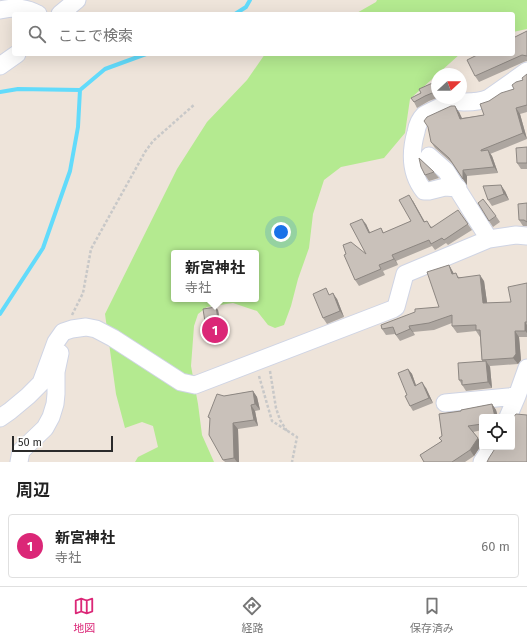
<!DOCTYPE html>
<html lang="ja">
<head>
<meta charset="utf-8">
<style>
	body { margin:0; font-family:"Fira Sans","Noto Sans JP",sans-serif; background:#f6f6f6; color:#222 }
	.controls { position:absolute; right:12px; bottom:12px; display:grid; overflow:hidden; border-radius:4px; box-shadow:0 4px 16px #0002 }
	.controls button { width:36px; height:36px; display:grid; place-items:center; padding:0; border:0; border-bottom:1px solid #e0e0e0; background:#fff; color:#222; font:20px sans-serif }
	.compass { position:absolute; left:431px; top:68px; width:36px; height:36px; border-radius:50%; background:#fff; box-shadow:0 4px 16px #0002; rotate:69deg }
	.scale { position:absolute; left:12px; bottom:10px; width:101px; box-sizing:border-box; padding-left:4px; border:2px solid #2a2a2a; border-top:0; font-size:11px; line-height:14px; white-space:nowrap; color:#2a2a2a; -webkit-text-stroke:3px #fff; paint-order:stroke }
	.you { position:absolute; left:281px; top:232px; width:14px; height:14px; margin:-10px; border:3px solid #fff; border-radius:50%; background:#1a73e8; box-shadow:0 0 0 6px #1a73e833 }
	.badge { display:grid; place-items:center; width:26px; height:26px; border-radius:50%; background:#db2777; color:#fff; font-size:13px; font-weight:700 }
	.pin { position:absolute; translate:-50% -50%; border:2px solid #fff; box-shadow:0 1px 4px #0006 }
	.popup { position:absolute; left:171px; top:250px; width:88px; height:52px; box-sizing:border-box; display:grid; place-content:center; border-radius:4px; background:#fff; filter:drop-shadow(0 1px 3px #0005); font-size:13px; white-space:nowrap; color:#767676 }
	.popup b { font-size:15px; color:#222 }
	.popup::after { content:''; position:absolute; left:50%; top:100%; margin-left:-8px; border:8px solid transparent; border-top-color:#fff }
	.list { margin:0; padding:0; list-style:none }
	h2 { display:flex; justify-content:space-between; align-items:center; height:52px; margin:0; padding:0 16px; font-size:17px }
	h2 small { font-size:13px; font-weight:400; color:#767676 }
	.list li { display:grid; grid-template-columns:26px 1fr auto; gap:12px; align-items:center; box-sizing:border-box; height:64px; margin:0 8px 8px; padding:0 8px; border:1px solid #e0e0e0; border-radius:4px }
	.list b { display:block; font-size:15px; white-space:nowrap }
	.list p { margin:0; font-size:13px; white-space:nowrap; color:#767676 }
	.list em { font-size:13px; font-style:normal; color:#767676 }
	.icon { flex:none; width:22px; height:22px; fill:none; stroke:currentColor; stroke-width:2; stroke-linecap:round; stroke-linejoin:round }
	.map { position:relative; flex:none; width:527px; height:462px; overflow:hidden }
	.search { position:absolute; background:#fff; box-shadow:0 4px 16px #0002; left:12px; right:12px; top:12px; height:44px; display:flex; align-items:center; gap:10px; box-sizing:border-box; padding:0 14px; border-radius:4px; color:#767676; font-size:15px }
	.sheet { height:124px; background:#fff }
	nav { display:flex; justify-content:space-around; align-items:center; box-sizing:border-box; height:56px; border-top:1px solid #e0e0e0; background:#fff; font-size:11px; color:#767676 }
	nav a { display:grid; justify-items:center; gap:2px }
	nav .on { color:#db2777 }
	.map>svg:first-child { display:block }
	.green { fill:#b4ea90; fill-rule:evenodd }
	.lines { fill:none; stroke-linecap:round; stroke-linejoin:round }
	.stream { stroke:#62dbfb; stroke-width:4 }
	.minor-casing { stroke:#cfd4e4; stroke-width:19 }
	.path { stroke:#c8c8c8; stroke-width:2.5; stroke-dasharray:3 2; stroke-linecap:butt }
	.minor { stroke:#fff; stroke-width:17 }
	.wall { fill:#ada6a0 }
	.shaded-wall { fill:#8d8782 }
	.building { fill:#c9c1ba; stroke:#8d8782 }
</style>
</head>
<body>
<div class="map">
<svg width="527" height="462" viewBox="0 0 527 462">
	<rect width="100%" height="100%" fill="#eee4da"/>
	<path class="green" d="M377 0H527V29L513 32V14H355L376 2Z
		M265 54H460L410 99 405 133 384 158 341 167 324 180 313 214 309 248 298 279 291 306 284 325 275 328 268 325 257 311 233 303 207 307 198 314 194 326 191 366 198 404 202 435 214 462H135L138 457 158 447 153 426 142 422 125 428 116 394 105 314 177 169 207 122 247 80ZM174 253H256V299H174Z"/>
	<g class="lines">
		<path class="stream" d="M235 14 246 7 250 0
			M0 92 18 89 80 90 105 69 146 54
			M0 314 43 248 70 171 78 127 80 90"/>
		<defs>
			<path id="minor" d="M0 10C14 7 25 7 38 14
				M60 14 77 0
				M0 66 17 54
				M429 156 446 171 489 239
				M458 188 445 187 429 191H424C410 173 410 153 416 132 417 126 420 119 424 115 427 113 448 103 452 102 456 101 461 102 465 102 473 102 482 101 489 98L527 71
				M445 403 517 396
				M508 417 517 396 527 368
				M0 418 10 411 28 396 41 383 56 342 63 332 72 329 86 327 96 329 113 338 181 382 195 385 393 309 396 307 405 274 489 239 516 235 527 236
				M19 462 21 451 45 428 51 417 55 404 56 394V372L60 353
				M482 462 492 447"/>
		</defs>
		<use href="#minor" class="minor-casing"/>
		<path class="path" d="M72 315 83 293 91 249 145 152 153 141 195 104
			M270 371 276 408 280 420 287 431
			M259 376 272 421 297 437 292 462"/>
		<use href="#minor" class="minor"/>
	</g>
	<path class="wall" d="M527 31V61H526L479 82 475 76Z
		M527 74V112L520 114 527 139 490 154 492 156 498 173 467 176V185L452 163 435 148 431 142 459 112 462 118 484 115 489 101 514 89 523 80Z
		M437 81V98L429 101 417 108 414 102 421 93Z
		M527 147V169H521L517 163Z
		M434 172 439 178 429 181 425 175Z
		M505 191 509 200 492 206 488 200Z
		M413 201 425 222 432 227 462 216 472 230 448 245 446 243 435 250 432 246 396 261 398 265 383 271 385 275 359 286 355 280 366 254V224L370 233 381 228 384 233 411 221Z
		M527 203V226H523L519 220Z
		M496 216 500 222 493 227 489 221Z
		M449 265 454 274 459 277 484 281 487 303 511 302 527 283V337H519L521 360 518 364 490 366 492 388 466 391 459 380 482 361V360L480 337 476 331 457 333 452 326V323L434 330 413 332 415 335 400 341 395 334 386 335 382 329 439 307Z
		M330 294 337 299 344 317 327 324 323 318Z
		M218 310 222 334 207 336 204 333 205 322Z
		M408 369 412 374 416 385 426 388 433 403 413 411 410 406 407 395Z
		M253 391 257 397 260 410 255 411 258 426 238 429 239 462H225L223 460 210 419 208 417 224 396Z
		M492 404 496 410 498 417H482V430L473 432 482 444 474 456 465 462H424L420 455 442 441 439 438 442 436 439 414 461 411V410Z"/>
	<path class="shaded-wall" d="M455 106 459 112 465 125 460 119Z
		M516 108 520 114 527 139 523 133Z
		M488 150 492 156 498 173 494 167Z
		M463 170 467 176V185L463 179Z
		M501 185 505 191 509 200 504 194Z
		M409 195 413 201 428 228 424 222Z
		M362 219 366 224 373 239 369 233Z
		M392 255 396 261 398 265 394 259Z
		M449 265 453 272 456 281 452 274Z
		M480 275 484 281 488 309 483 303Z
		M333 293 337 299 344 317 340 311Z
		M216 307 218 310 222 334 220 331Z
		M525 322 527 325V333L525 331Z
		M409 326 415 335 410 329Z
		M515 331 519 337 521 360 518 364 513 358Z
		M486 361 490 367 492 388 488 382Z
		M408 369 412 374 418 391 415 386Z
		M422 382 426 388 433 403 429 398Z
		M253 391 257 397 260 410 255 404Z
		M492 404 496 410 498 417H495Z
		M251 405 255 411 258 426 254 420Z
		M233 423 238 429 239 462H237L234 458Z
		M478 438 482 444 474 456 470 450Z"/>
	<path class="building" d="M527 31V56L522 55 475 76 467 60 479 54H513V38Z
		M527 74V105L516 108 523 133 481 150V151L488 150 494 167 463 170V179L449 158 431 142 428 127 424 121 427 117 451 106H455L460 119 484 115 480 104 489 101 501 93 514 89 512 85 516 82 523 80 522 78Z
		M437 81V91L425 96 414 102 411 98 421 93 419 89Z
		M527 147V163H517L516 148Z
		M419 158 434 172 425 175 421 167Z
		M501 185 504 194 488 200 483 186Z
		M409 195 424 222 427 221 431 228 458 210 468 224 444 240 442 238 431 244 429 240 392 255 394 259 379 265 381 269 355 280 344 255 346 254 343 245 351 242 366 254 350 224 362 219 369 233 381 228 383 233 411 221 399 200Z
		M483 199 496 216 489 221 478 203Z
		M527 203V222L524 220H519L518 204Z
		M449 265 452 274 456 273 458 278 480 275 483 303 511 302 508 287 527 283V322H525V331H515L516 354 513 358 482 360 480 330H476V325L452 326V315L429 323 409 326 410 329 396 335 393 327 382 329 381 325 415 312V309L439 307 427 272Z
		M326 288 329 295 333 293 340 311 323 318 313 294Z
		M216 307 220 331 204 333 203 322H205L203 309Z
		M486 361 488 382 462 385V380H459L458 363Z
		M408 369 415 386 422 382 429 398 410 406 405 396 407 395 398 373Z
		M253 391 255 404 251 405 254 420 233 423 234 458 223 460 209 435 210 418 208 417 217 394 224 396Z
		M492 404 495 417H482V424L468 426 478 438 470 450 452 462H424L420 455 442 441 439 438 442 436 439 414 461 411V410Z
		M516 414 527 415V462H487L489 458 496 447H512V419Z"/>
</svg>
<div class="controls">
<button><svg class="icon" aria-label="locate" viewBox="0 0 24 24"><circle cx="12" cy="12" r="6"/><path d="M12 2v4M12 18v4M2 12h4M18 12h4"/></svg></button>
</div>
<svg class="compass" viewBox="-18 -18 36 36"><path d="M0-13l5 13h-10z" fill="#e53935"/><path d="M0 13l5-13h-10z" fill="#767676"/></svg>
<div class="scale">50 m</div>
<div class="you"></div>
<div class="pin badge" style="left:215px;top:330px">1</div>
<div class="popup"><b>新宮神社</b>寺社</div>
<div class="search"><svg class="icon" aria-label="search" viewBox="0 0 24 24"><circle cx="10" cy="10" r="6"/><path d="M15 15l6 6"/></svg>ここで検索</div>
</div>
<section class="sheet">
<h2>周辺<small></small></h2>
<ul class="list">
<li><span class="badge">1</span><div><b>新宮神社</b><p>寺社</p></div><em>60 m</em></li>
</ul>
</section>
<nav>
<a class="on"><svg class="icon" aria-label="map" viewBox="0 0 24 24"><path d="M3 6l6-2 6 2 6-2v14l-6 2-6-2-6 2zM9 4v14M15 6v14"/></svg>地図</a>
<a><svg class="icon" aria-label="directions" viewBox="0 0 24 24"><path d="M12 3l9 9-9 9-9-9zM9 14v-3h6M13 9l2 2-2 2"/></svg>経路</a>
<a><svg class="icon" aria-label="saved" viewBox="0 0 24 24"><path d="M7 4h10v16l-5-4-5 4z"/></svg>保存済み</a>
</nav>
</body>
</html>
